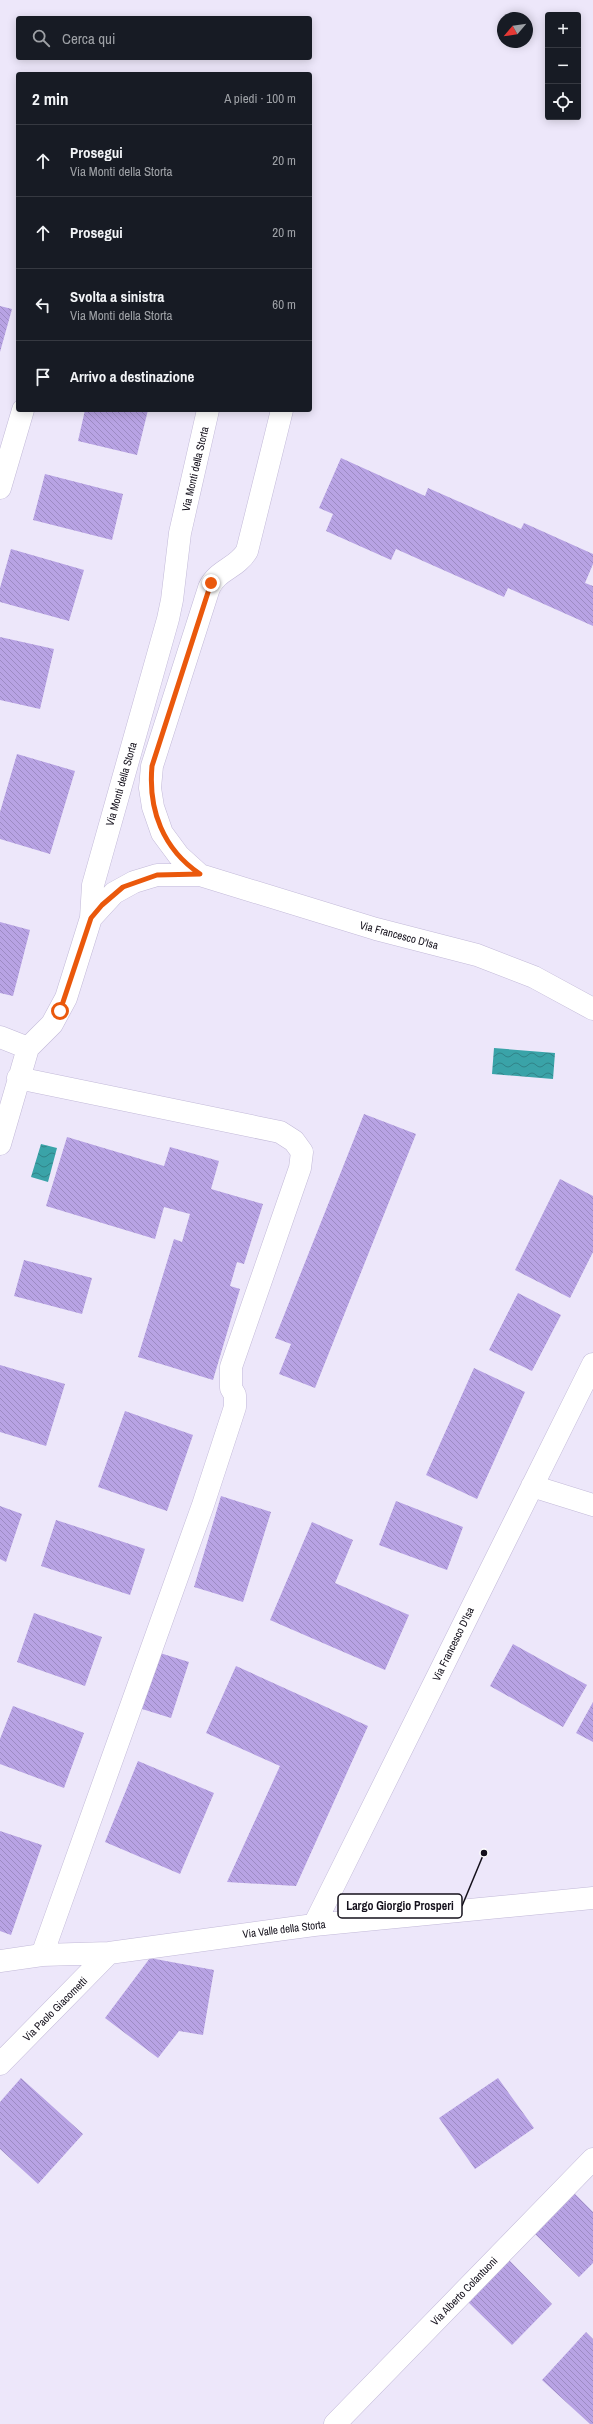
<!DOCTYPE html>
<html lang="it">
<head>
<meta charset="utf-8">
<style>
	body { margin:0; font-family:"Archivo Narrow",sans-serif; background:#242831; color:#f1f3f6 }
	.controls { position:absolute; right:12px; top:12px; display:grid; overflow:hidden; border-radius:4px; box-shadow:0 2px 10px #0003 }
	.controls button { width:36px; height:36px; display:grid; place-items:center; padding:0; border:0; border-bottom:1px solid #363941; background:#171b24; color:#f1f3f6; font:20px sans-serif }
	.compass { position:absolute; left:497px; top:12px; width:36px; height:36px; border-radius:50%; background:#171b24; box-shadow:0 2px 10px #0003; rotate:241deg }
	.stop { position:absolute; width:12px; height:12px; margin:-9px; border:3px solid #ea580c; border-radius:50%; background:#fff }
	.stop.end { background:#ea580c; border-color:#fff; box-shadow:0 1px 4px #0008 }
	.list { margin:0; padding:0; list-style:none }
	h2 { display:flex; justify-content:space-between; align-items:center; height:52px; margin:0; padding:0 16px; font-size:17px }
	h2 small { font-size:13px; font-weight:400; color:#9ea1a6 }
	.list li { display:grid; grid-template-columns:26px 1fr auto; gap:12px; align-items:center; box-sizing:border-box; height:72px; padding:0 16px; border-top:1px solid #363941 }
	.list b { display:block; font-size:15px; white-space:nowrap }
	.list p { margin:0; font-size:13px; white-space:nowrap; color:#9ea1a6 }
	.list em { font-size:13px; font-style:normal; color:#9ea1a6 }
	.icon { flex:none; width:22px; height:22px; fill:none; stroke:currentColor; stroke-width:2; stroke-linecap:round; stroke-linejoin:round }
	.map { position:relative; flex:none; width:593px; height:2424px; overflow:hidden }
	.search { position:absolute; background:#171b24; box-shadow:0 2px 10px #0003; left:16px; top:16px; width:296px; height:44px; display:flex; align-items:center; gap:10px; box-sizing:border-box; padding:0 14px; border-radius:4px; color:#9ea1a6; font-size:15px }
	.panel { position:absolute; background:#171b24; box-shadow:0 2px 10px #0003; left:16px; top:72px; width:296px; height:340px; border-radius:4px }
	.map>svg:first-child { display:block }
	.water { fill:url(#water-waves) }
	.building { fill:url(#building-back-hatch) }
	.lines { fill:none; stroke-linecap:round; stroke-linejoin:round }
	.minor-casing { stroke:#c2b9d8; stroke-width:23 }
	.minor { stroke:#fff; stroke-width:22 }
	.route { stroke:#ea580c; stroke-width:5 }
	.labels { text-anchor:middle; stroke-width:4; stroke-linejoin:round; paint-order:stroke }
	.street-label { font-size:11px; fill:#14101b; stroke:#fff }
	.leader { fill:none; stroke:#14101b; stroke-width:1.5 }
	.callout-dot { fill:#14101b; stroke:#fff; stroke-width:1.5 }
	.callout { fill:#fff; stroke:#14101b; stroke-width:1.5 }
	.callout-label { font-size:12px; text-anchor:middle; font-weight:bold; fill:#14101b }
</style>
</head>
<body>
<div class="map">
<svg width="593" height="2424" viewBox="0 0 593 2424">
	<defs>
		<pattern id="water-waves" width="16" height="10" patternUnits="userSpaceOnUse"><rect width="16" height="10" fill="#3aa3a8"/><path d="M0 5q4-4 8 0t8 0" fill="none" stroke="#308388"/></pattern>
		<pattern id="building-back-hatch" width="6" height="6" patternUnits="userSpaceOnUse"><rect width="6" height="6" fill="#b8a3e4"/><path d="M-1 5l2 2M0 0l6 6M5-1l2 2" fill="none" stroke="#9d8bc3"/></pattern>
	</defs>
	<rect width="100%" height="100%" fill="#ede7fa"/>
	<path class="water" d="M494 1048 555 1053 553 1079 492 1074Z
		M41 1144 57 1148 48 1182 31 1177Z"/>
	<path class="building" d="M0 306 12 309 0 352Z
		M85 410H148L137 455 78 441Z
		M341 458 425 496 428 488 521 529 524 523 593 554V564L585 583 593 586V626L508 588 504 597 396 549 391 560 326 531 333 514 319 508Z
		M45 474 123 494 112 540 33 520Z
		M11 549 84 570 69 621 0 602V588Z
		M0 637 54 649 40 709 0 700Z
		M17 754 75 771 50 854 0 839V812Z
		M0 922 30 930 13 996 0 993Z
		M364 1114 416 1134 315 1388 279 1374 291 1344 275 1338Z
		M67 1137 164 1166 170 1147 219 1161 211 1189 263 1204 244 1264 237 1262 230 1286 240 1289 213 1380 138 1357 174 1239 182 1242 190 1214 164 1207 155 1239 46 1206Z
		M560 1179 593 1196V1252L570 1298 515 1270Z
		M24 1260 92 1278 82 1314 14 1296Z
		M518 1293 561 1315 532 1371 489 1350Z
		M0 1365 65 1384 46 1446 0 1432Z
		M474 1368 525 1392 477 1499 426 1475Z
		M125 1411 193 1435 167 1511 98 1487Z
		M221 1496 271 1512 243 1602 194 1587Z
		M396 1501 463 1527 447 1570 379 1545Z
		M0 1506 22 1514 6 1562 0 1559Z
		M56 1520 145 1549 130 1595 41 1566Z
		M312 1522 353 1540 335 1583 409 1615 385 1670 270 1620Z
		M34 1613 102 1637 85 1686 17 1662Z
		M513 1644 587 1685 563 1727 490 1686Z
		M160 1653 189 1662 171 1718 142 1709Z
		M236 1666 368 1726 296 1886 227 1882 280 1766 206 1733Z
		M593 1702V1742L576 1733Z
		M13 1706 84 1733 64 1788 0 1764V1739Z
		M138 1761 214 1793 180 1874 105 1842Z
		M0 1831 42 1845 11 1935 0 1931Z
		M150 1958 214 1970 203 2035 179 2031 158 2058 105 2018Z
		M21 2078 83 2134 38 2184 0 2149V2102Z
		M498 2078 534 2128 475 2169 439 2118Z
		M573 2192 593 2212V2263L579 2277 533 2232Z
		M508 2259 552 2304 512 2345 467 2301Z
		M586 2332 593 2339V2424H590L542 2380Z"/>
	<g class="lines">
		<defs>
			<path id="minor" d="M0 488 23 410
				M200 875 179 856 162 833 153 807 150 788 152 766 209 588C217 570 237 568 247 551L282 410
				M91 918 114 893 134 882 157 875H200L376 929 477 955 534 977 593 1009
				M0 1037 28 1048
				M18 1078 280 1132 294 1141 302 1152 300 1168 231 1367V1388L235 1395V1407L203 1505 42 1955
				M0 1144 28 1048 52 1024 66 998 91 918 93 885 168 619 172 600 180 533 208 410
				M532 1486 593 1505
				M314 1925 593 1364
				M0 1961 42 1955 109 1953 314 1925 593 1898
				M0 2064 109 1953
				M335 2424 593 2159"/>
		</defs>
		<use href="#minor" class="minor-casing"/>
		<use href="#minor" class="minor"/>
	</g>
	<g class="lines">
		<path class="route" d="M60 1011 91 918 102 905 123 887 157 875 200 874C163 849 148 810 152 766L211 583"/>
	</g>
	<g class="labels">
		<g class="street-label">
			<text transform="translate(195 469) rotate(-77)" y="4">Via Monti della Storta</text>
			<text transform="translate(121 784) rotate(-74)" y="4">Via Monti della Storta</text>
			<text transform="translate(399 935) rotate(15)" y="4">Via Francesco D'Isa</text>
			<text transform="translate(453 1644) rotate(-64)" y="4">Via Francesco D'Isa</text>
			<text transform="translate(284 1929) rotate(-7)" y="4">Via Valle della Storta</text>
			<text transform="translate(55 2009) rotate(-45)" y="4">Via Paolo Giacometti</text>
			<text transform="translate(464 2291) rotate(-46)" y="4">Via Alberto Colantuoni</text>
		</g>
	</g>
	<path class="leader" d="M484 1853L462 1906"/>
	<circle class="callout-dot" cx="484" cy="1853" r="4"/>
	<rect class="callout" x="338" y="1894" width="124" height="24" rx="4"/>
	<g class="callout-label">
		<text x="400" y="1910">Largo Giorgio Prosperi</text>
	</g>
</svg>
<div class="controls">
<button>+</button>
<button>−</button>
<button><svg class="icon" aria-label="locate" viewBox="0 0 24 24"><circle cx="12" cy="12" r="6"/><path d="M12 2v4M12 18v4M2 12h4M18 12h4"/></svg></button>
</div>
<svg class="compass" viewBox="-18 -18 36 36"><path d="M0-13l5 13h-10z" fill="#e53935"/><path d="M0 13l5-13h-10z" fill="#9ea1a6"/></svg>
<div class="stop" style="left:60px;top:1011px"></div>
<div class="stop end" style="left:211px;top:583px"></div>
<div class="search"><svg class="icon" aria-label="search" viewBox="0 0 24 24"><circle cx="10" cy="10" r="6"/><path d="M15 15l6 6"/></svg>Cerca qui</div>
<section class="panel">
<h2>2 min<small>A piedi · 100 m</small></h2>
<ul class="list">
<li><svg class="icon" aria-label="ahead" viewBox="0 0 24 24"><path d="M12 20V5M6 11l6-6 6 6"/></svg><div><b>Prosegui</b><p>Via Monti della Storta</p></div><em>20 m</em></li>
<li><svg class="icon" aria-label="ahead" viewBox="0 0 24 24"><path d="M12 20V5M6 11l6-6 6 6"/></svg><div><b>Prosegui</b></div><em>20 m</em></li>
<li><svg class="icon" aria-label="left" viewBox="0 0 24 24"><path d="M17 20v-9H6M10 6l-5 5 5 5"/></svg><div><b>Svolta a sinistra</b><p>Via Monti della Storta</p></div><em>60 m</em></li>
<li><svg class="icon" aria-label="arrive" viewBox="0 0 24 24"><path d="M6 21V4h12l-3 4 3 4H6"/></svg><div><b>Arrivo a destinazione</b></div></li>
</ul>
</section>
</div>
</body>
</html>
